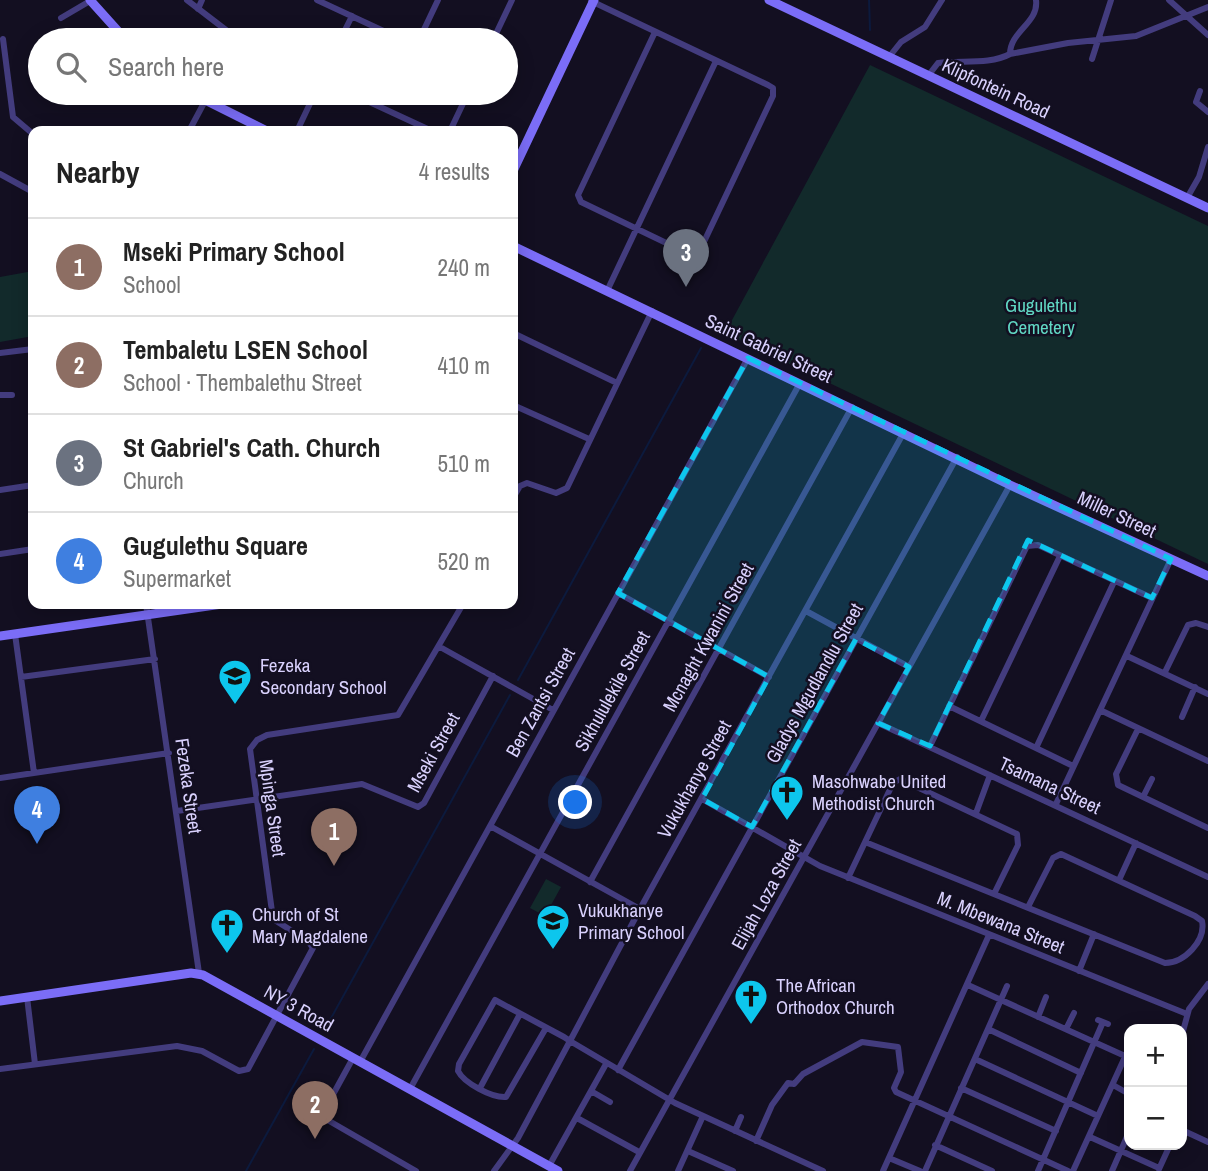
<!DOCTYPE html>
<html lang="en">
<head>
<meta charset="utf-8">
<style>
	body { margin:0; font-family:"Archivo Narrow",sans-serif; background:#f6f6f6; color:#222 }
	.controls { position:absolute; right:21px; bottom:21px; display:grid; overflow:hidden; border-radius:14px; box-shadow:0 4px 18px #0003 }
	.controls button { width:63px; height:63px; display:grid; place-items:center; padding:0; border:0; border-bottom:2px solid #e0e0e0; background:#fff; color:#222; font:35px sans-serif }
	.you { position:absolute; left:576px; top:803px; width:24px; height:24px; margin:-18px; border:5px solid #fff; border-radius:50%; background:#1a73e8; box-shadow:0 0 0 10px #1a73e833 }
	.badge { display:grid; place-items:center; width:46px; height:46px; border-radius:50%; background:#196c7d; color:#fff; font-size:23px; font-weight:700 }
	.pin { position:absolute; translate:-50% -58px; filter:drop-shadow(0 2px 4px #0008) }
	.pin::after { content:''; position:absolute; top:37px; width:24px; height:21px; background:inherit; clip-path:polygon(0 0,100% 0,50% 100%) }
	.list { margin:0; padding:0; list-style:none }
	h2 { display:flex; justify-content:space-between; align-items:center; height:91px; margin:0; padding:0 28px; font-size:30px }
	h2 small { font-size:23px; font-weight:400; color:#767676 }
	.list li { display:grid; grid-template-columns:46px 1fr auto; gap:21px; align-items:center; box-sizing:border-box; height:98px; padding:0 28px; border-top:2px solid #e0e0e0 }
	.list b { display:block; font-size:26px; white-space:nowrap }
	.list p { margin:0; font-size:23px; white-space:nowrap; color:#767676 }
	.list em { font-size:23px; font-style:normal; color:#767676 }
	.icon { flex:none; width:38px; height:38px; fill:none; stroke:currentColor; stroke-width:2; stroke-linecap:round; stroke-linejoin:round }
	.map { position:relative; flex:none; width:1208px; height:1171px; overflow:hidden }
	.search { position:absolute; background:#fff; box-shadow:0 4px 18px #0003; left:28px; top:28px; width:490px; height:77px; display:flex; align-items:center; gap:18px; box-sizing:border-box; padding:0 24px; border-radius:38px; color:#767676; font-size:26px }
	.panel { position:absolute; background:#fff; box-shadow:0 4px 18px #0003; left:28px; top:126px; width:490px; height:483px; border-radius:14px }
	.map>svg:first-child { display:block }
	.green { fill:#122a2b }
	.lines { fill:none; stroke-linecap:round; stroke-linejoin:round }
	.stream { stroke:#0c1a3d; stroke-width:2 }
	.street { stroke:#433c7e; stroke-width:6 }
	.secondary { stroke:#7b6df7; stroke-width:9 }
	.marked { fill:#0dc6ed; fill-opacity:0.2; stroke:#0dc6ed; stroke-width:5; stroke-dasharray:14 9; stroke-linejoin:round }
	.labels { text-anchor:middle; stroke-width:5; stroke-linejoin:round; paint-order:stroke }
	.street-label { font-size:19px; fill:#d9d1fd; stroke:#130f21 }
	.park-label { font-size:19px; fill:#61d8c4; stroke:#130f21 }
	.poi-label { font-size:19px; fill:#d9d1fd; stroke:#130f21; text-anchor:start }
</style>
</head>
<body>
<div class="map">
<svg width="1208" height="1171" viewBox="0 0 1208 1171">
	<rect width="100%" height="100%" fill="#130f21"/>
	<path class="green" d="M870 65 1208 226V564L725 333Z
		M33 271V336L0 342V277Z
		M546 879 561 887 545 916 530 908Z"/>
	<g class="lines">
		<path class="stream" d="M869 0 870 30
			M518 680 701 348
			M325 1029 510 695
			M246 1171 314 1049"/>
		<path class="street" d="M187 0 239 40
			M317 0 403 40
			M1169 0 1208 35
			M591 1 768 85 773 88V96L702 246 695 253 685 252 581 202 578 195 655 32
			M198 9 202 0
			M61 18 90 1
			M3 39 13 117 33 134
			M340 40 352 16
			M419 40 438 0
			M493 40 512 0
			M1010 54 1068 43 1136 36 1208 7
			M889 57 901 42 925 27 942 0
			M1092 59 1111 0
			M928 76 938 63C962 60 990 65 1010 54 1010 31 1039 23 1036 0
			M1200 91 1196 102 1208 112
			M350 93 432 131
			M189 131 205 101
			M297 131 315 93
			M450 131 468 93
			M0 174 33 192
			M1187 198 1199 177 1208 147
			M607 291 716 61
			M513 333 617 383
			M0 353 33 349
			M0 395H12
			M513 405 589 439
			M0 490 33 485
			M513 498 520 486 527 483 556 493 567 488 652 311
			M0 554 33 549
			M618 593 769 677
			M146 604 199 973
			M806 611 909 667
			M15 634 34 773
			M440 647 553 710
			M1127 656 1208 694
			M1165 672 1188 625 1196 623 1208 627
			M21 677 155 659
			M949 706 1073 766
			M1100 710 1208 761
			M1182 717 1195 687
			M981 721 1060 556
			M878 723 1208 877
			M1138 729 1116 774 1118 785 1208 828
			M930 746 1027 546 1038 545 1152 598
			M1036 748 1114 582
			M0 778 169 753
			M1143 797 1152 779
			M702 799 820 866 1187 1014
			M1056 804 1171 559
			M177 811 362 784 418 807 424 803 493 676
			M976 813 990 775
			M490 826 640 909
			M865 842 1165 963C1184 963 1206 941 1202 921L1195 916 1061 854 1053 858 1028 907
			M848 878 893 783 900 779 1017 834 1018 845 994 894
			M1119 880 1136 843
			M590 882 852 407
			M1079 971 1094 934
			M968 985 1125 1056
			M27 997 35 1064
			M1038 1017 1046 997
			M1098 1020 1108 1024
			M988 1029 1081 1073
			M1066 1029 1074 1013
			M1182 1035 1189 1009 1208 984
			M353 1058 324 1111V1118L416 1171
			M975 1059 1098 1116
			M360 1062 748 358
			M0 1069 177 1046 202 1051 239 1071 248 1069 313 948 308 941 273 919 250 749 257 740 267 735 398 715 463 604
			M618 1070 957 457
			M1113 1085 1129 1094
			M480 1088 520 1014
			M961 1088 1056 1131
			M410 1089 800 383
			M591 1091 610 1102
			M577 1118 639 1152
			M1182 1130 1208 1142
			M735 1131 741 1117
			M1090 1137 1159 1168
			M756 1141 772 1105 788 1083 794 1084 803 1074 862 1042 898 1047 901 1072 894 1088 896 1092 1068 1171
			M935 1145 992 1171
			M688 1151 733 1171
			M889 1158 920 1171
			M549 1166 606 1064
			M1159 1169 1170 1145
			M494 1171 518 1138 570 1041 564 1037 495 1000 459 1064 458 1071C464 1083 492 1098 506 1097L546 1028
			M630 1171 1010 485
			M678 1171 703 1116
			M823 1171 675 1103 570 1041 640 909 904 432
			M883 1171 989 935
			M925 1171 1007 986
			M1038 1171 1103 1022
			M1073 1171 1129 1048
			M1112 1171 1129 1132"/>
		<path class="secondary" d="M90 0 126 40
			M769 0 1208 208
			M191 93 267 131
			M513 171 594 0
			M513 246 1010 485 1208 576
			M0 636 222 604
			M0 1001 191 973 203 975 558 1171"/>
	</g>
	<path class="marked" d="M748 358 1171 559 1152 598 1028 540 930 746 878 723 909 667 856 639 752 827 702 799 769 677 618 593Z"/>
	<defs>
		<symbol id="school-pin" viewBox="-11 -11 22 30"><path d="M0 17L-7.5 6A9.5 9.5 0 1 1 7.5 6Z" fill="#0dc6ed" stroke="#130f21"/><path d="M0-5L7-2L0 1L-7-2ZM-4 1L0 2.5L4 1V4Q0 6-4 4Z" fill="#111"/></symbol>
		<symbol id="church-pin" viewBox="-11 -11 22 30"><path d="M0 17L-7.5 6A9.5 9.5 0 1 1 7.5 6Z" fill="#0dc6ed" stroke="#130f21"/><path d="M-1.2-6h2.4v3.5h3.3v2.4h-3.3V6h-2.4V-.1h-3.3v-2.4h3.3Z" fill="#111"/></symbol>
	</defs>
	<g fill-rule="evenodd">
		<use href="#school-pin" x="216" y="657" width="38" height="52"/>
		<use href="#church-pin" x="768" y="773" width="38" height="52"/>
		<use href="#school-pin" x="534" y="902" width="38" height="52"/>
		<use href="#church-pin" x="208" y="906" width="38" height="52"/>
		<use href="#church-pin" x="732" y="977" width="38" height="52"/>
	</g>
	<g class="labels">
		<g class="street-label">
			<text transform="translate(996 88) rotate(25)" y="7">Klipfontein Road</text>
			<text transform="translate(769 348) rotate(25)" y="7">Saint Gabriel Street</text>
			<text transform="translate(1117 514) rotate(25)" y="7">Miller Street</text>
			<text transform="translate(708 637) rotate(-61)" y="7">Mcnaght Kwanini Street</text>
			<text transform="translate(814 683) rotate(-61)" y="7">Gladys Mgudlandlu Street</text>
			<text transform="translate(612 691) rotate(-61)" y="7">Sikhululekile Street</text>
			<text transform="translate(540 702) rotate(-61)" y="7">Ben Zantsi Street</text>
			<text transform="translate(433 752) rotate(-61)" y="7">Mseki Street</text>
			<text transform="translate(694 779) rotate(-61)" y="7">Vukukhanye Street</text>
			<text transform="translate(1050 785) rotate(25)" y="7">Tsamana Street</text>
			<text transform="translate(189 786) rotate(82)" y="7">Fezeka Street</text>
			<text transform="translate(273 808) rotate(82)" y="7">Mpinga Street</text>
			<text transform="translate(766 894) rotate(-61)" y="7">Elijah Loza Street</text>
			<text transform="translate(1001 922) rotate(22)" y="7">M. Mbewana Street</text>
			<text transform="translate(299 1008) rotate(29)" y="7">NY 3 Road</text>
		</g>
		<g class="park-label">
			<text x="1041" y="312">Gugulethu<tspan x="1041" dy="22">Cemetery</tspan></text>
		</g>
		<g class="poi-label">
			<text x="260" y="672">Fezeka<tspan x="260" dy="22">Secondary School</tspan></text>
			<text x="812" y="788">Masohwabe United<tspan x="812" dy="22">Methodist Church</tspan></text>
			<text x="578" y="917">Vukukhanye<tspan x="578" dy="22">Primary School</tspan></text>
			<text x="252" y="921">Church of St<tspan x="252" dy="22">Mary Magdalene</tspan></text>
			<text x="776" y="992">The African<tspan x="776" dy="22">Orthodox Church</tspan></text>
		</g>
	</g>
</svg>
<div class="controls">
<button>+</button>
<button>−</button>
</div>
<div class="you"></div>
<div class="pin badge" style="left:334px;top:866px;background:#8d6e63">1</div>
<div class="pin badge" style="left:315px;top:1139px;background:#8d6e63">2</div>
<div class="pin badge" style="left:686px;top:287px;background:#6b7280">3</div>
<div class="pin badge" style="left:37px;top:844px;background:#3f7fe0">4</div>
<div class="search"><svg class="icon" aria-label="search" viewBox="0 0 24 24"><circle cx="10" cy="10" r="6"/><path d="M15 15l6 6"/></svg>Search here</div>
<section class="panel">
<h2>Nearby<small>4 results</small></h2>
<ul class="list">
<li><span class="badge" style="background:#8d6e63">1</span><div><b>Mseki Primary School</b><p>School</p></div><em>240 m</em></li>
<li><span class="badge" style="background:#8d6e63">2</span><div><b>Tembaletu LSEN School</b><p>School · Thembalethu Street</p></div><em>410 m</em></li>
<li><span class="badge" style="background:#6b7280">3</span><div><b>St Gabriel's Cath. Church</b><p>Church</p></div><em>510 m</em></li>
<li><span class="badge" style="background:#3f7fe0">4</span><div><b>Gugulethu Square</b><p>Supermarket</p></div><em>520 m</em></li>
</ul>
</section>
</div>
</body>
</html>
